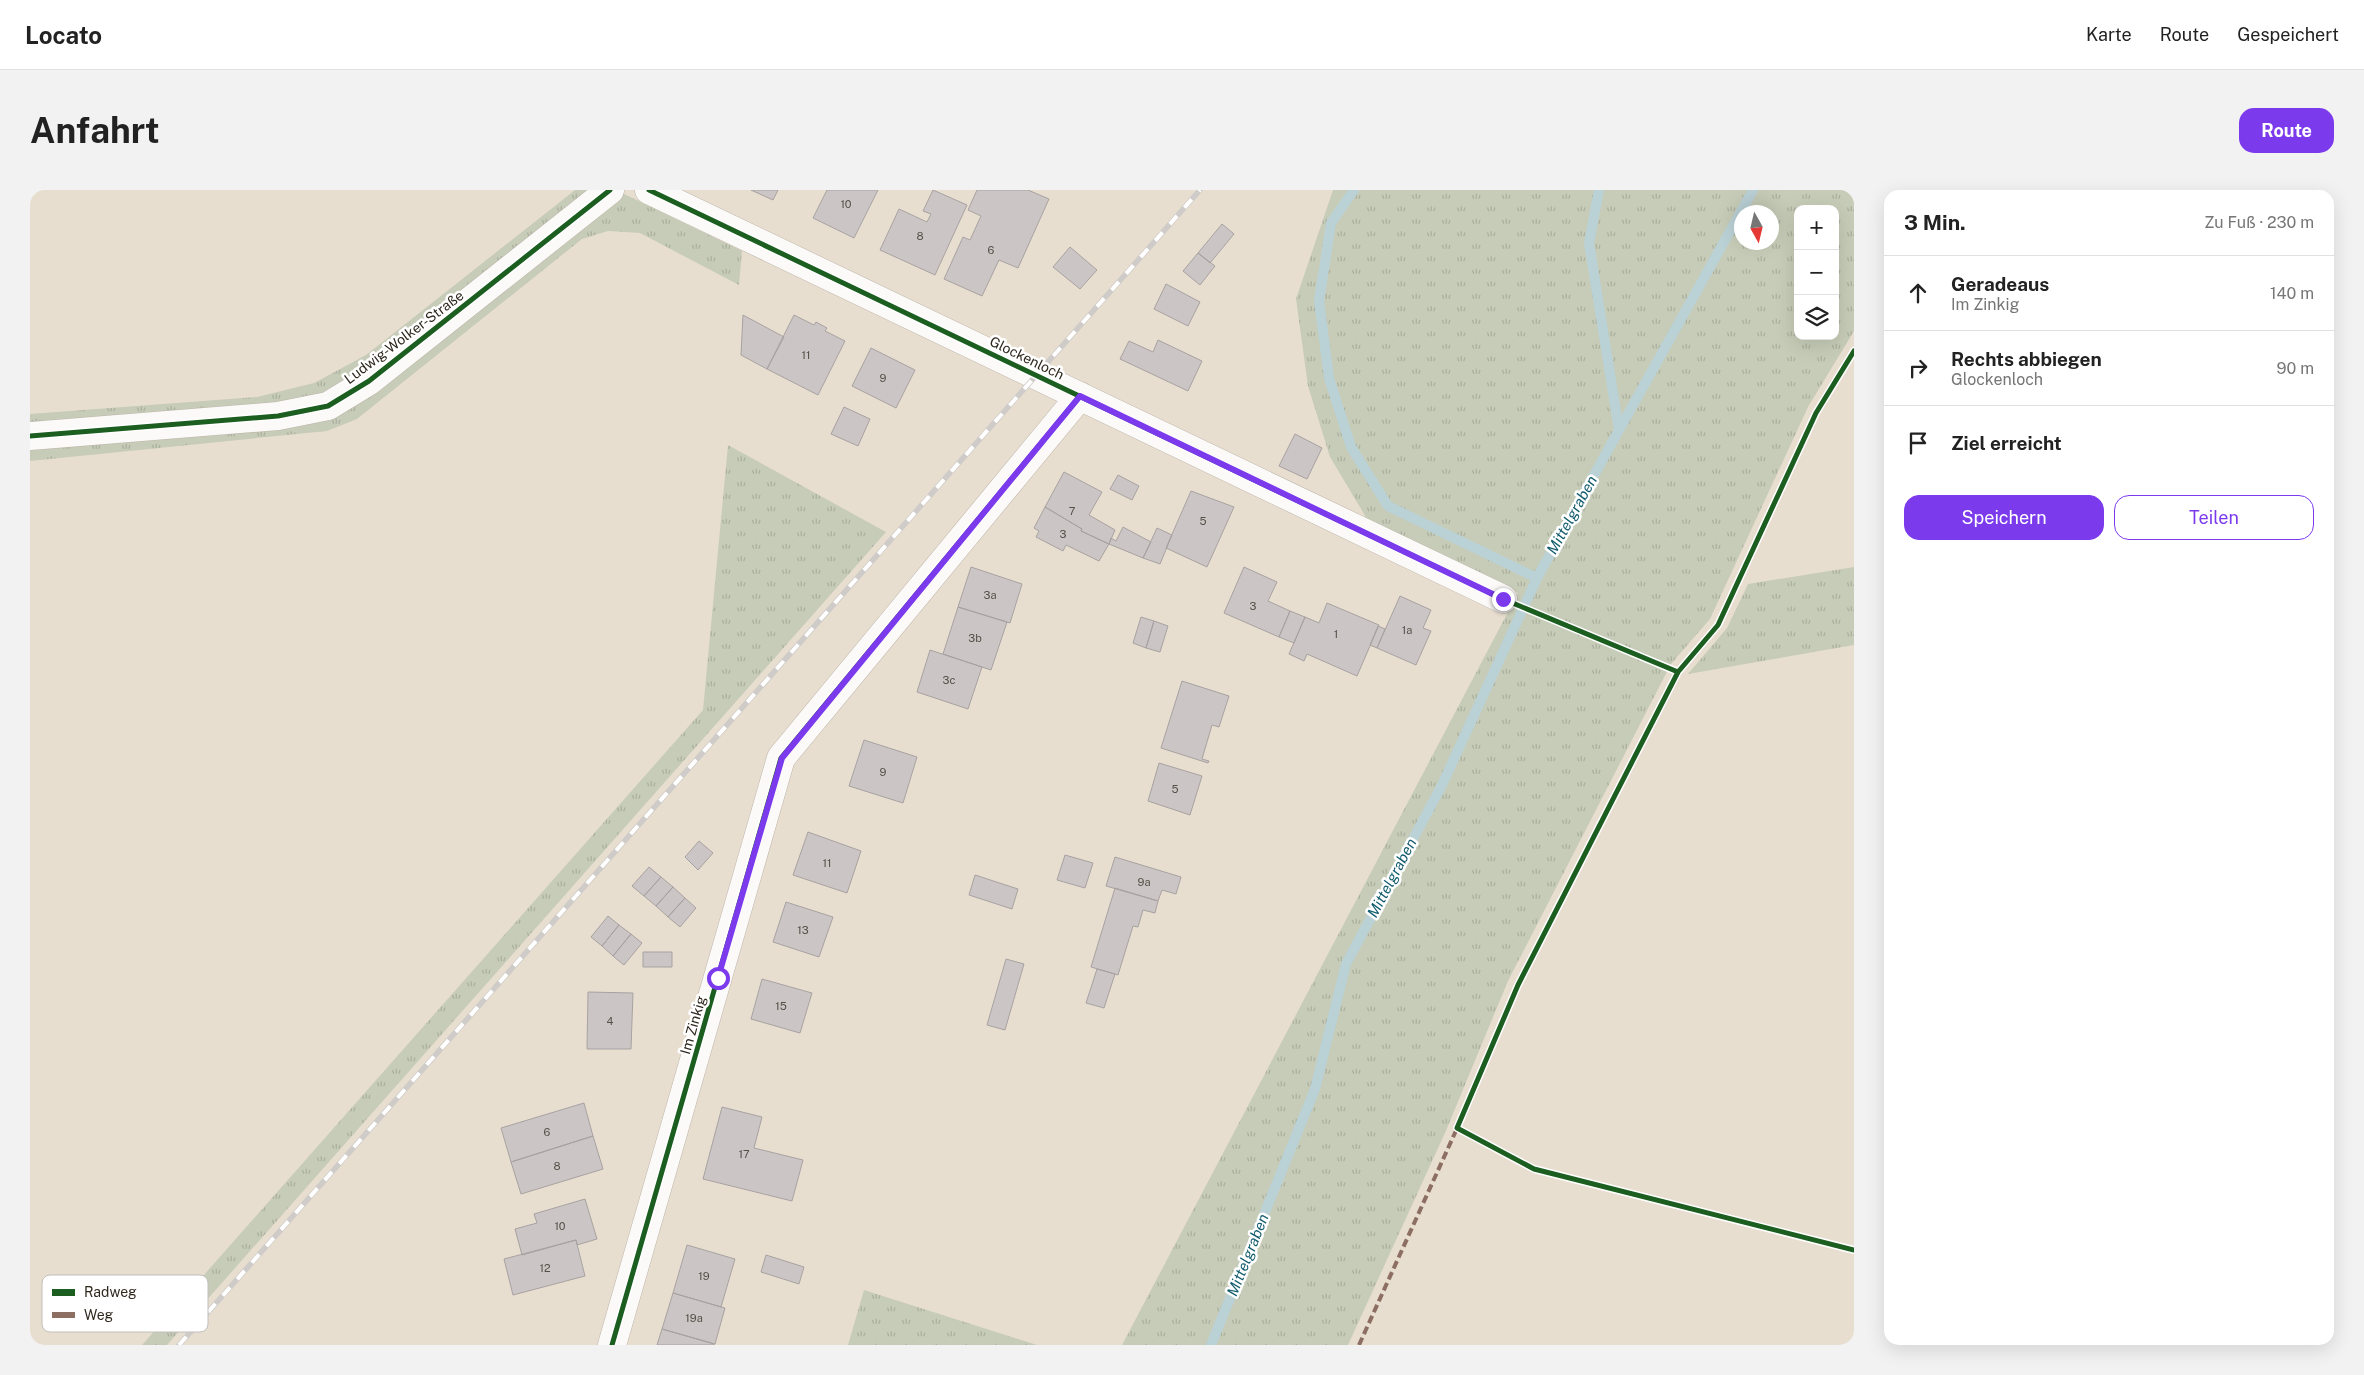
<!DOCTYPE html>
<html lang="de">
<head>
<meta charset="utf-8">
<style>
	body { margin:0; font-family:"Public Sans",sans-serif; background:#f2f2f2; color:#222 }
	.controls { position:absolute; right:15px; top:15px; display:grid; overflow:hidden; border-radius:10px; box-shadow:0 5px 20px #0002 }
	.controls button { width:45px; height:45px; display:grid; place-items:center; padding:0; border:0; border-bottom:1px solid #e0e0e0; background:#fff; color:#222; font:25px sans-serif }
	.compass { position:absolute; left:1704px; top:15px; width:45px; height:45px; border-radius:50%; background:#fff; box-shadow:0 5px 20px #0002; rotate:172deg }
	.stop { position:absolute; width:15px; height:15px; margin:-11px; border:4px solid #7c3aed; border-radius:50%; background:#fff }
	.stop.end { background:#7c3aed; border-color:#fff; box-shadow:0 1px 5px #0008 }
	.list { margin:0; padding:0; list-style:none }
	h2 { display:flex; justify-content:space-between; align-items:center; height:65px; margin:0; padding:0 20px; font-size:21px }
	h2 small { font-size:16px; font-weight:400; color:#767676 }
	.list li { display:grid; grid-template-columns:32px 1fr auto; gap:15px; align-items:center; box-sizing:border-box; height:75px; padding:0 20px; border-top:1px solid #e0e0e0 }
	.list b { display:block; font-size:19px; white-space:nowrap }
	.list p { margin:0; font-size:16px; white-space:nowrap; color:#767676 }
	.list em { font-size:16px; font-style:normal; color:#767676 }
	.actions { display:flex; gap:10px; padding:15px 20px }
	.actions a { flex:1; padding:11px 0; border:1px solid #7c3aed; border-radius:15px; text-align:center; font-size:18px; color:#7c3aed }
	.actions .main { background:#7c3aed; color:#fff }
	.icon { flex:none; width:28px; height:28px; fill:none; stroke:currentColor; stroke-width:2; stroke-linecap:round; stroke-linejoin:round }
	.map { position:relative; flex:none; width:1824px; height:1155px; overflow:hidden; border-radius:15px }
	header { display:flex; align-items:center; gap:30px; box-sizing:border-box; height:70px; padding:0 25px; background:#fff; border-bottom:1px solid #e0e0e0 }
	header strong { font-size:24px }
	nav { display:flex; gap:28px; margin-inline-start:auto; font-size:18px }
	.intro { display:flex; align-items:center; justify-content:space-between; box-sizing:border-box; height:120px; padding:0 30px }
	h1 { margin:0; font-size:35px }
	.button { padding:12px 22px; border-radius:15px; background:#7c3aed; color:#fff; font-size:18px; font-weight:700 }
	main { display:flex; gap:30px; padding:0 30px }
	aside { flex:1; background:#fff; border-radius:15px; box-shadow:0 5px 20px #0002 }
	.map>svg:first-child { display:block }
	.grass { fill:url(#grass-tufts); fill-rule:evenodd }
	.lines { fill:none; stroke-linecap:round; stroke-linejoin:round }
	.stream { stroke:#bad1d6; stroke-width:10 }
	.building { fill:#cbc6c5; stroke:#a7a2a1 }
	.street-casing { stroke:#bdb5aa; stroke-width:29 }
	.street { stroke:#fcfaf8; stroke-width:28 }
	.rail-casing { stroke:#cecbc8; stroke-width:5.5 }
	.rail { stroke:#fff; stroke-width:4; stroke-dasharray:11; stroke-linecap:butt }
	.quiet { stroke:#8d6e63; stroke-width:4; stroke-dasharray:8 4; stroke-linecap:butt }
	.cycleway-casing { stroke:#fff; stroke-width:8 }
	.cycleway { stroke:#1b5e20; stroke-width:5 }
	.route { stroke:#7c3aed; stroke-width:6 }
	.labels { text-anchor:middle; stroke-width:5; stroke-linejoin:round; paint-order:stroke }
	.number-label { font-size:11px; fill:#554f47 }
	.street-label { font-size:14px; fill:#2e271d; stroke:#fff }
	.water-label { font-size:15px; font-style:italic; fill:#125c6e; stroke:#fff }
	.key { fill:#fff; stroke:#c0bebb; stroke-width:1 }
	.key-label { font-size:14px; fill:#2e271d }
</style>
</head>
<body>
<header>
<strong>Locato</strong>
<nav><a>Karte</a><a>Route</a><a>Gespeichert</a></nav>
</header>
<div class="intro"><h1>Anfahrt</h1><a class="button">Route</a></div>
<main>
<div class="map">
<svg width="1824" height="1155" viewBox="0 0 1824 1155">
	<defs>
		<pattern id="grass-tufts" width="24" height="20" patternUnits="userSpaceOnUse" patternTransform="scale(1.25)"><rect width="24" height="20" fill="#c7ccb8"/><path d="M3 7l-1-3M5 7V3M7 7l1-3M15 17l-1-3M17 17v-4M19 17l1-3" fill="none" stroke="#abaf9e"/></pattern>
	</defs>
	<rect width="100%" height="100%" fill="#e8ded0"/>
	<path class="grass" d="M545 0H586L712 61 709 95 610 43 578 41 552 49 327 229 297 241 0 271V224L227 207 284 193 336 165Z
		M1303 0H1824V141L1778 217 1680 429 1641 474 1478 791 1415 943 1318 1155H1092L1488 403 1340 334 1300 267 1278 196 1266 109ZM1768 19H1805V146H1768ZM1712 22H1742V52H1712Z
		M698 255 856 342 137 1155H112L673 520Z
		M1824 377V455L1658 484 1697 438 1718 394Z
		M834 1100 1007 1155H818Z"/>
	<g class="lines">
		<path class="stream" d="M1324 0 1301 33 1289 111 1299 188 1321 257 1358 316 1507 388
			M1589 240 1723 0
			M1181 1155 1285 899 1316 774 1412 595 1507 388 1589 240 1559 53 1569 0"/>
	</g>
	<path class="building" d="M721 0H748L743 10Z
		M797 0H848L824 48 783 28Z
		M903 0 937 15 905 85 850 60 869 19 897 32 901 24 893 21Z
		M947 0H998L1019 9 988 78 969 70 952 106 914 89 933 47 940 50 951 26 938 20Z
		M1192 34 1204 44 1180 73 1168 63Z
		M1040 57 1067 80 1050 99 1023 77Z
		M1168 63 1185 76 1170 95 1153 81Z
		M1136 94 1170 112 1158 136 1124 119Z
		M713 125 754 147 737 179 711 165Z
		M764 125 784 135 786 132 797 138 795 141 815 151 788 205 737 179Z
		M1128 150 1172 171 1158 201 1090 169 1099 151 1123 162Z
		M841 158 885 180 866 218 822 196Z
		M814 217 840 229 828 256 801 244Z
		M1265 244 1292 258 1277 289 1249 276Z
		M1034 282 1072 302 1059 325 1085 340 1079 354 1051 341 1052 339 1015 317Z
		M1088 285 1109 296 1102 310 1080 299Z
		M1161 301 1204 317 1177 377 1136 358Z
		M1015 317 1052 339 1051 341 1079 354 1069 371 1036 355 1033 361 1006 347 1009 341 1004 338Z
		M1093 337 1121 352 1113 368 1079 354 1081 348 1086 351Z
		M1127 338 1142 345 1130 374 1113 368Z
		M941 377 992 394 980 433 928 417Z
		M1214 377 1247 392 1238 411 1260 421 1249 447 1194 423Z
		M1370 406 1401 420 1393 438 1401 441 1386 475 1347 458Z
		M1297 413 1349 435 1327 486 1277 464 1274 471 1259 464 1275 427 1289 433Z
		M928 417 977 432 961 480 913 464Z
		M1260 421 1275 427 1264 453 1249 447Z
		M1111 427 1124 431 1116 458 1103 453Z
		M1124 431 1138 436 1130 462 1116 458Z
		M1348 436 1355 439 1347 458 1340 455Z
		M900 460 952 477 938 519 887 502Z
		M1152 491 1199 506 1189 537 1182 535 1172 569 1179 571 1178 573 1131 558Z
		M834 550 887 567 873 613 819 596Z
		M1129 573 1172 586 1160 625 1118 611Z
		M778 642 831 661 817 703 763 685Z
		M669 651 683 663 668 680 655 667Z
		M1035 665 1063 673 1055 698 1027 690Z
		M1085 667 1151 687 1146 704 1132 700 1128 711 1076 696Z
		M619 677 631 687 614 706 602 696Z
		M945 685 988 699 982 719 939 705Z
		M631 687 643 697 626 716 614 706Z
		M643 697 655 708 638 727 626 716Z
		M1085 698 1128 711 1125 723 1113 720 1108 737 1103 736 1088 785 1061 777Z
		M655 708 666 718 650 737 638 727Z
		M756 712 803 727 789 767 743 752Z
		M578 726 589 735 572 756 561 747Z
		M589 735 601 744 583 766 572 756Z
		M601 744 612 753 594 775 583 766Z
		M613 762H642V777H613Z
		M976 769 994 774 975 840 957 835Z
		M1067 779 1085 784 1074 818 1056 813Z
		M732 789 782 803 770 843 721 829Z
		M558 802 603 803 601 859H557Z
		M554 913 563 946 481 972 471 938Z
		M692 917 732 927 724 958 773 970 762 1011 673 989Z
		M563 946 573 979 491 1004 481 972Z
		M555 1009 567 1049 547 1055 546 1050 492 1065 485 1039 507 1033 504 1024Z
		M546 1050 555 1086 483 1105 474 1069Z
		M657 1055 705 1069 691 1117 643 1103Z
		M736 1065 774 1077 769 1094 731 1082Z
		M643 1103 695 1118 685 1154 632 1139Z
		M632 1139 684 1154V1155H627Z"/>
	<g class="lines">
		<defs>
			<path id="street" d="M619 0 1473 409
				M0 246 248 226 298 216 339 191 580 0
				M582 1155 751 568 1050 206"/>
		</defs>
		<use href="#street" class="street-casing"/>
		<use href="#street" class="street"/>
		<defs>
			<path id="rail" d="M149 1155 1170 0"/>
		</defs>
		<use href="#rail" class="rail-casing"/>
		<use href="#rail" class="rail"/>
		<path class="quiet" d="M1329 1155 1429 934"/>
		<defs>
			<path id="cycleway" d="M619 0 1473 409 1648 482
				M1824 161 1786 223 1688 435 1648 482 1488 795 1427 938 1504 979 1824 1060
				M0 246 248 226 298 216 339 191 580 0
				M582 1155 751 568 1050 206"/>
		</defs>
		<use href="#cycleway" class="cycleway-casing"/>
		<use href="#cycleway" class="cycleway"/>
	</g>
	<g class="lines">
		<path class="route" d="M688 788 752 568 1050 206 1473 409"/>
	</g>
	<g class="labels">
		<g class="number-label">
			<text x="816" y="18">10</text>
			<text x="890" y="50">8</text>
			<text x="961" y="64">6</text>
			<text x="776" y="169">11</text>
			<text x="853" y="192">9</text>
			<text x="1042" y="325">7</text>
			<text x="1173" y="335">5</text>
			<text x="1033" y="348">3</text>
			<text x="960" y="409">3a</text>
			<text x="1223" y="420">3</text>
			<text x="1377" y="444">1a</text>
			<text x="1306" y="448">1</text>
			<text x="945" y="452">3b</text>
			<text x="919" y="494">3c</text>
			<text x="853" y="586">9</text>
			<text x="1145" y="603">5</text>
			<text x="797" y="677">11</text>
			<text x="1114" y="696">9a</text>
			<text x="773" y="744">13</text>
			<text x="751" y="820">15</text>
			<text x="580" y="835">4</text>
			<text x="517" y="946">6</text>
			<text x="714" y="968">17</text>
			<text x="527" y="980">8</text>
			<text x="530" y="1040">10</text>
			<text x="515" y="1082">12</text>
			<text x="674" y="1090">19</text>
			<text x="664" y="1132">19a</text>
		</g>
		<g class="street-label">
			<text transform="translate(374 147) rotate(-37)" y="5">Ludwig-Wolker-Straße</text>
			<text transform="translate(997 168) rotate(26)" y="5">Glockenloch</text>
			<text transform="translate(663 835) rotate(-74)" y="5">Im Zinkig</text>
		</g>
		<g class="water-label">
			<text transform="translate(1542 325) rotate(-61)" y="5">Mittelgraben</text>
			<text transform="translate(1362 688) rotate(-62)" y="5">Mittelgraben</text>
			<text transform="translate(1218 1065) rotate(-68)" y="5">Mittelgraben</text>
		</g>
	</g>
	<rect x="12" y="1085" width="166" height="57" rx="8" class="key"/>
	<rect x="22" y="1099" width="23" height="7" fill="#1b5e20"/>
	<rect x="22" y="1122" width="23" height="6" fill="#8d6e63"/>
	<g class="key-label">
		<text x="54" y="1107">Radweg</text>
		<text x="54" y="1130">Weg</text>
	</g>
</svg>
<div class="controls">
<button>+</button>
<button>−</button>
<button><svg class="icon" aria-label="layers" viewBox="0 0 24 24"><path d="M12 4l9 5-9 5-9-5zM3 14l9 5 9-5"/></svg></button>
</div>
<svg class="compass" viewBox="-18 -18 36 36"><path d="M0-13l5 13h-10z" fill="#e53935"/><path d="M0 13l5-13h-10z" fill="#767676"/></svg>
<div class="stop" style="left:688px;top:788px"></div>
<div class="stop end" style="left:1473px;top:409px"></div>
</div>
<aside>
<h2>3 Min.<small>Zu Fuß · 230 m</small></h2>
<ul class="list">
<li><svg class="icon" aria-label="ahead" viewBox="0 0 24 24"><path d="M12 20V5M6 11l6-6 6 6"/></svg><div><b>Geradeaus</b><p>Im Zinkig</p></div><em>140 m</em></li>
<li><svg class="icon" aria-label="right" viewBox="0 0 24 24"><path d="M7 20v-9h11M14 6l5 5-5 5"/></svg><div><b>Rechts abbiegen</b><p>Glockenloch</p></div><em>90 m</em></li>
<li><svg class="icon" aria-label="arrive" viewBox="0 0 24 24"><path d="M6 21V4h12l-3 4 3 4H6"/></svg><div><b>Ziel erreicht</b></div></li>
</ul>
<div class="actions"><a class="main">Speichern</a><a>Teilen</a></div>
</aside>
</main>
</body>
</html>
